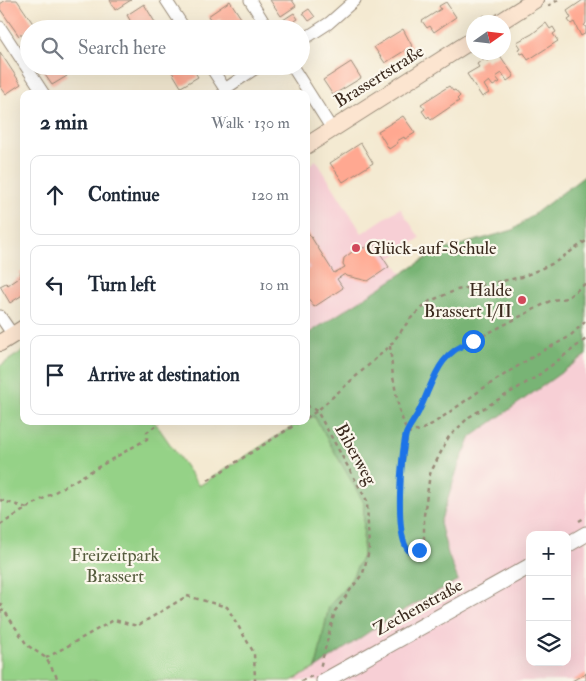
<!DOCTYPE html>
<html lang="en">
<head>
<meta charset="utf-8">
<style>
	body { margin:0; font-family:"IM FELL Double Pica",serif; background:#f2f2f3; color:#1f2937 }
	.controls { position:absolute; right:15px; bottom:15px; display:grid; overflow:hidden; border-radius:10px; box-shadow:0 5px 20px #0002 }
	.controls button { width:45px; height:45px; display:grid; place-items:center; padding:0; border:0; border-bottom:1px solid #e0e1e3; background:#fff; color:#1f2937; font:25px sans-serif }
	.compass { position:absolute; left:466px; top:15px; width:45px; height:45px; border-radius:50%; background:#fff; box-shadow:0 5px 20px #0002; rotate:76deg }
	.stop { position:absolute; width:15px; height:15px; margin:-11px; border:4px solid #1a73e8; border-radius:50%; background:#fff }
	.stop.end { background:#1a73e8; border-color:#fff; box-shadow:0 1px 5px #0008 }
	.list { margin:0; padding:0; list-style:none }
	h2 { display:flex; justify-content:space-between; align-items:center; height:65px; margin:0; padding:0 20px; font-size:21px }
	h2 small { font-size:16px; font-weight:400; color:#747a83 }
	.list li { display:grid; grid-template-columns:32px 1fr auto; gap:15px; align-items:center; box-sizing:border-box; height:80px; margin:0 10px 10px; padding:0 10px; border:1px solid #e0e1e3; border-radius:10px }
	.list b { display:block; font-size:19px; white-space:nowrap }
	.list em { font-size:16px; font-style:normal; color:#747a83 }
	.icon { flex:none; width:28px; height:28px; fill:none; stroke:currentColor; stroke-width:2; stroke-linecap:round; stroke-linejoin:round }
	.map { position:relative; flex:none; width:586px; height:681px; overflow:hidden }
	.search { position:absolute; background:#fff; box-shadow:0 5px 20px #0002; left:20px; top:20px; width:290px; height:55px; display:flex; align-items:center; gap:12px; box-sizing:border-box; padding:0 18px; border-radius:28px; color:#747a83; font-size:19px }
	.panel { position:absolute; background:#fff; box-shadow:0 5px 20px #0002; left:20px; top:90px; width:290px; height:335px; border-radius:10px }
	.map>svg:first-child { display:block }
	.built { fill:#f7cfd5; fill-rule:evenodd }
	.green { fill:#95d287; stroke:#687e52 }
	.forest { fill:#78b474; stroke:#5a6f49 }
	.building { fill:#ffa891 }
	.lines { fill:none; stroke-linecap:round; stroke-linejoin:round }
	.minor-casing { stroke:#988a78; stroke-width:13 }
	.tertiary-casing { stroke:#988a78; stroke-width:17 }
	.secondary-casing { stroke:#988a78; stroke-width:18 }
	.path { stroke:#988a78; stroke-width:2.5; stroke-dasharray:4 4; stroke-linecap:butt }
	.minor { stroke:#fff; stroke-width:11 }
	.tertiary { stroke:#fff; stroke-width:15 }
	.secondary { stroke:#fce5d0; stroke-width:16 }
	.route { stroke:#1a73e8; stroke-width:6 }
	.poi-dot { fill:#d1495b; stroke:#fbf7ec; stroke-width:2 }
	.labels { text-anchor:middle; stroke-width:4.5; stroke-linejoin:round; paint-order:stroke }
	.street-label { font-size:18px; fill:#3b2a1e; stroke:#fbf7ec }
	.poi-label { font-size:18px; fill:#3b2a1e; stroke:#fbf7ec; text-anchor:start }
	.park-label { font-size:18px; fill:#565c3e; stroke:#fbf7ec }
</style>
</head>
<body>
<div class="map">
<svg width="586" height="681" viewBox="0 0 586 681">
	<rect width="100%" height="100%" fill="#fbf7ec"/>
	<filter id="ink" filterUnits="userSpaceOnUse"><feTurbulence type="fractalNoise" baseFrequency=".02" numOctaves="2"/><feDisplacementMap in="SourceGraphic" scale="10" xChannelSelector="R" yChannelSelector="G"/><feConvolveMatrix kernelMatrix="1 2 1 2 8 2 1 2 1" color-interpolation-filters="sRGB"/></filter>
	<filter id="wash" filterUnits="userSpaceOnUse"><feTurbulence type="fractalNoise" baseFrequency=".0096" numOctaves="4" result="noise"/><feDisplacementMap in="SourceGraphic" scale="20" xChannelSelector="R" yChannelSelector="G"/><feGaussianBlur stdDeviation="1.12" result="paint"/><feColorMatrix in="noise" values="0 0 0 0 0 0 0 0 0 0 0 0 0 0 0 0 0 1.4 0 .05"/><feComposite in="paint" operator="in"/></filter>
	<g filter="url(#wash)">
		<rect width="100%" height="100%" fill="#f4ead2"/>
		<path class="built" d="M316 160 362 233 400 208 420 238 391 258 402 274 306 335V167Z
			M586 355V681H291L316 668 388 619 458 580 448 554 440 523 459 464 471 437ZM530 535H567V662H530Z"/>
		<path class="green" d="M24 350V421H154L199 486 301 421H306V419L314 416 364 502 363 554 350 582 329 606 316 668 291 681H0V366Z"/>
		<path class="forest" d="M586 175V355L471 437 459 464 440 523 448 554 458 580 388 619 316 668 329 606 350 582 363 554 364 503 314 416 306 419V335L436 252 513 230Z"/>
		<g id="blocks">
			<path class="building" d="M6 0H17L34 25 19 36 0 9V4Z
				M110 0H131L115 10Z
				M270 0H292L296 6 281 16Z
				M583 0H586V23L584 26 586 27V33L581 36 574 22 571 24 568 20 571 18 567 11Z
				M230 1 248 29H226L220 19 213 23 208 16Z
				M446 2 456 17 434 32 430 26 427 28 422 21 441 9 439 6Z
				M144 4 156 24 149 29H135L127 15Z
				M309 9 315 17 309 21 303 13Z
				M294 13 298 19 287 26 283 20Z
				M546 23 550 29 553 27 556 32 553 34 558 41 528 60 524 53 521 54 518 49 521 48 517 42 532 34Z
				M403 29 412 46 385 63 374 47Z
				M0 52 21 84 6 94 0 86Z
				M499 54 514 76 507 81 502 73 496 77 500 82 493 86 489 81 484 85 489 93 482 97 467 74 479 67 477 64 485 58 487 61Z
				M351 62 361 78 333 95 323 80Z
				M39 66H61L67 76 52 85Z
				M171 66H191L198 77 181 87 169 67Z
				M449 86 453 91 455 90 460 96 457 99 459 101 431 120 429 116 427 118 422 111 425 109 421 104Z
				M403 116 415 133 405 139 404 137 397 141 398 143 389 149 378 131Z
				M361 143 373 163 343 182 330 163Z
				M306 229 334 273 345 267 343 264 344 258 359 247 365 248 373 242 389 267 368 281 347 276 345 274 337 279 343 288 314 307 306 295V270L310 268 306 261Z
				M24 271V294L10 303 0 286 6 283 8 285 21 276 19 273Z
				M586 673V681H572Z"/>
		</g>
	</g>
	<g filter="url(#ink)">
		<use href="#blocks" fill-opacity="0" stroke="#988a78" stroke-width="1"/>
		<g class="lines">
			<defs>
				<path id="minor" d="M166 0 185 29
					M250 0 268 29
					M0 27 44 94
					M301 41 329 23 355 0
					M210 66 225 89 259 66
					M292 66 332 129
					M0 316 13 335"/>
				<path id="tertiary" d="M567 545 586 534
					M324 681 530 566"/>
				<path id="secondary" d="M500 22 535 0
					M306 146 474 39
					M0 343 24 328"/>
			</defs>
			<use href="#minor" class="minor-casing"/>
			<use href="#tertiary" class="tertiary-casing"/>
			<use href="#secondary" class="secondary-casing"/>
			<path class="path" d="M548 6 558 0
				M475 22 488 14
				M390 346 393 377 399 409 407 433 401 481 400 520 402 535 407 549C412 554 420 551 424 546V515L430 474 448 438 469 417 536 377 586 339
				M306 405 317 411 367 501 369 551 363 573 335 611 320 668
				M306 418 317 411 390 346 410 319 430 301 457 290 522 277 554 263 586 241
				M407 433C413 422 420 410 425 398 438 371 442 351 473 341L552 300 567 298 586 283
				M407 433 421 430 434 423 485 387 537 354 569 337 586 321
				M208 480 301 421
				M0 500 27 508
				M579 521 586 517
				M0 525 27 508 147 439V432L162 421
				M0 603 4 610
				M0 612 4 610 27 645 46 658 59 681
				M46 658 114 620 137 626 187 596 227 607 254 653 255 681
				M301 681 312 676"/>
			<use href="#minor" class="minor"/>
			<use href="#tertiary" class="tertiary"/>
			<use href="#secondary" class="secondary"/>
		</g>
	</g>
	<g class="lines" filter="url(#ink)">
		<path class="route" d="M419 550 409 551C394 537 401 455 406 434 409 426 416 418 419 411 434 381 437 353 473 341"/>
	</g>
	<g class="poi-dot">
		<circle cx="356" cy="248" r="5"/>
		<circle cx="522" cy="300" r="5"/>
	</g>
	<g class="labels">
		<g class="street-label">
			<text transform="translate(379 76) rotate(-32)" y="6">Brassertstraße</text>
			<text transform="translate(356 454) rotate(61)" y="6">Biberweg</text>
			<text transform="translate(418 607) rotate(-29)" y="6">Zechenstraße</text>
		</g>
		<g class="poi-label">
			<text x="366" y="254">Glück-auf-Schule</text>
			<text x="512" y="296" text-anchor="end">Halde<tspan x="512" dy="21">Brassert I/II</tspan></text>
		</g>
		<g class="park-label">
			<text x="115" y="561">Freizeitpark<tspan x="115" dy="21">Brassert</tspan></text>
		</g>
	</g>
</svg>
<div class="controls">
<button>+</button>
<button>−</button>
<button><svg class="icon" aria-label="layers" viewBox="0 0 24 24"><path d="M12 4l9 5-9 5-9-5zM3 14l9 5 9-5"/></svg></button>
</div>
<svg class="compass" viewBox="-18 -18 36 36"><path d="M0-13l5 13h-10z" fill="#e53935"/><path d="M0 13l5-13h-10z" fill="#747a83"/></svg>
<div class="stop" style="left:473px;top:341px"></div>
<div class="stop end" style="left:419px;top:550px"></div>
<div class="search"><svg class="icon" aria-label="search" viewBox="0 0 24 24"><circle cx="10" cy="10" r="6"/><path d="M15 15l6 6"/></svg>Search here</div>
<section class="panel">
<h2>2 min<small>Walk · 130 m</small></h2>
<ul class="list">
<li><svg class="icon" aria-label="ahead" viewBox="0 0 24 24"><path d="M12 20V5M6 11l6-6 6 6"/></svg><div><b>Continue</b></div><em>120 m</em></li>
<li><svg class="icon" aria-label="left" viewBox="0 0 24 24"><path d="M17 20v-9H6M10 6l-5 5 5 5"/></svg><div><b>Turn left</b></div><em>10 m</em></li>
<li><svg class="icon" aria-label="arrive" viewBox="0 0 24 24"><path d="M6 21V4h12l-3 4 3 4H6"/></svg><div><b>Arrive at destination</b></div></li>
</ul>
</section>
</div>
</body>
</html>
